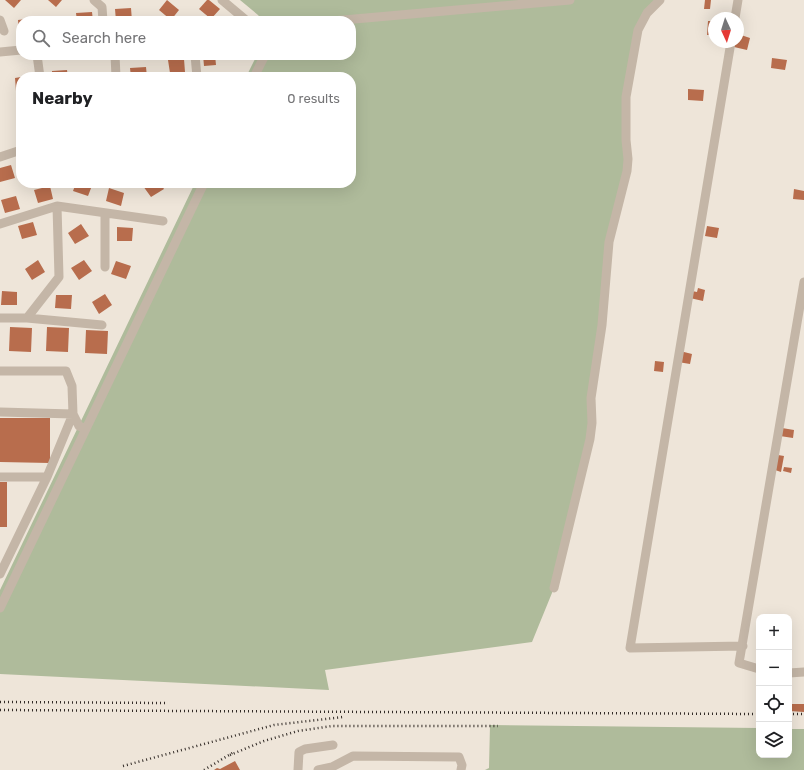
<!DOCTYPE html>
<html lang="en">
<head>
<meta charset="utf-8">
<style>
	body { margin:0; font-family:Rubik,sans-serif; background:#f2f2f2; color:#202124 }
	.controls { position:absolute; right:12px; bottom:12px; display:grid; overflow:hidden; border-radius:8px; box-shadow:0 4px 16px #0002 }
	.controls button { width:36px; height:36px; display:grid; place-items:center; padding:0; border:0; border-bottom:1px solid #e0e0e0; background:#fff; color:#202124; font:20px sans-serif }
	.compass { position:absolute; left:708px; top:12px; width:36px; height:36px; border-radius:50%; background:#fff; box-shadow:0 4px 16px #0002; rotate:176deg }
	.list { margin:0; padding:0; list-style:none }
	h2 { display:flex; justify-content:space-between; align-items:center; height:52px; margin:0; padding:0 16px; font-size:17px }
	h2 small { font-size:13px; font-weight:400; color:#757577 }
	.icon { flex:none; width:22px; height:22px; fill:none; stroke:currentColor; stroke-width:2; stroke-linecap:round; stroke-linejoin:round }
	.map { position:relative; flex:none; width:804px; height:770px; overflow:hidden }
	.search { position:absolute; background:#fff; box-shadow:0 4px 16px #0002; left:16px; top:16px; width:340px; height:44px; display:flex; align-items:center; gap:10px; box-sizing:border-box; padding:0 14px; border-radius:16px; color:#757577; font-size:15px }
	.panel { position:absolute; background:#fff; box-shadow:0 4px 16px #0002; left:16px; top:72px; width:340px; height:116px; border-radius:16px }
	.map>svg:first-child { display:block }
	.green { fill:#afbb9b }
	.building { fill:#b86d4d }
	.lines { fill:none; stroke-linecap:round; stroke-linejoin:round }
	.minor { stroke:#c4b6a7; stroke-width:9 }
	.rail { stroke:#322b27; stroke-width:2.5; stroke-dasharray:1 3; stroke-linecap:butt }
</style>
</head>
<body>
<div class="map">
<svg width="804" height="770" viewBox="0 0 804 770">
	<rect width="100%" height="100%" fill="#eee5d9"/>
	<path class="green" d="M240 0H660L638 30 626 97 628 159 609 242 592 423 554 588 532 642 325 670 329 690 0 674V590L195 183H351V77H246L257 55H351V21H263L258 15Z
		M490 725 759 728V755H789V729H804V770H485L489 768Z"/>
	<path class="building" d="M5 0H21L14 8Z
		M48 0H62L56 7Z
		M167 0 179 10 171 20 159 10Z
		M207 0H209L220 9 211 19 199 9Z
		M705 0H711L710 9H704Z
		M131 8 132 21H116L115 9Z
		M92 12 93 21H77L76 13Z
		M34 18V21H21V33H19L18 20Z
		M708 21H714V35H707Z
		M741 35 750 38 747 50 734 47 735 42H738V38L740 39Z
		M203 55H215L216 65 204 66Z
		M772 58 787 60 785 70 771 68Z
		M184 59 185 72 170 73 168 60Z
		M146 67 147 77H131L130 68Z
		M67 70 68 77H52V71Z
		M103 73V77H88L87 74Z
		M21 77V91H16L15 78Z
		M688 89 704 90 703 101 688 100Z
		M11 165 15 178 0 182V168Z
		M76 183H93L88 196 73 191Z
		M148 183H160L164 189 151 197 143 186Z
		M50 186 53 199 38 203 34 190Z
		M109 188 124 193 121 206 106 201Z
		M794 189 804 191V200L793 199Z
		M16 196 20 209 5 213 1 200Z
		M33 222 37 235 22 239 18 226Z
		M81 224 89 236 75 244 68 233Z
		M707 226 719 228 717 238 705 236Z
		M117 227 133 228 132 241H117Z
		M38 260 45 272 32 280 25 269Z
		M84 260 92 271 79 280 71 268Z
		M116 261 131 266 126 279 111 274Z
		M698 288 705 290 703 301 690 298 692 291 697 292Z
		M2 291 17 292V305H1Z
		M105 294 112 305 99 314 92 302Z
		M56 295H72L71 309 55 308Z
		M10 327 32 328 31 352 9 351Z
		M47 327 69 328 68 352 46 351Z
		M86 330 108 331 107 354 85 353Z
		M680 351 692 354 690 364 678 362Z
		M655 361 664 362 663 372 654 371Z
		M0 418H50V463L0 462Z
		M782 428 794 430 793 438 780 436Z
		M778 455 784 456 781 472 775 470Z
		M784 467 792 468 791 473 783 471Z
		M0 482H7V527H0Z
		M789 704H804V712L789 711Z
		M235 761 240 770H214L217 768 220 769Z"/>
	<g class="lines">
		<path class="minor" d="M94 0 102 7 103 21
			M222 0 247 21
			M735 18 738 0
			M0 20 4 31
			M332 21 570 0
			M731 42 630 648 743 646
			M0 52 21 50
			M37 55 40 77
			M115 55 116 77
			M195 55 197 77
			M254 77 265 55
			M0 157 21 150
			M0 224 57 206 163 221
			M105 267V214
			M0 318H27L102 325
			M27 318 59 277 57 206
			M0 371H66L72 386 73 414 79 426 86 429
			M0 412 73 414 47 477 0 574
			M0 477H47
			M554 588 590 439 592 423 591 398 602 325 609 242 627 171 628 159 626 140V97L638 30 647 13 660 0
			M0 608 204 183
			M759 669 739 663 804 282
			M789 673 804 672
			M298 770 299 752 305 749 333 745
			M318 770 332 767 353 756 459 757 462 765 461 770"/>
		<path class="rail" d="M0 702 165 703
			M0 710 759 714
			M789 714H804
			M230 755 264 741 298 731 332 726H498
			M123 766 274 725 343 717
			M204 770 234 752"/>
	</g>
</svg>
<div class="controls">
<button>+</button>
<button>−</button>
<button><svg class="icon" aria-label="locate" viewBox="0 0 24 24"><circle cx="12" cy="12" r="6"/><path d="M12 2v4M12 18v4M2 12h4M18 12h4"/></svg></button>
<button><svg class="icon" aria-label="layers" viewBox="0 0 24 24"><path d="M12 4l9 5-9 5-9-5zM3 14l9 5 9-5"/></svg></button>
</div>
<svg class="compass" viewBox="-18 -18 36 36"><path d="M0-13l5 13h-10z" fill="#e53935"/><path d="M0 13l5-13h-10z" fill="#757577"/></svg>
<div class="search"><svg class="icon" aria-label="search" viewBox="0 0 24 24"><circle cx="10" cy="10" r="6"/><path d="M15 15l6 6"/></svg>Search here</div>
<section class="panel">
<h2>Nearby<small>0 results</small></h2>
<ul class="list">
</ul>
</section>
</div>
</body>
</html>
